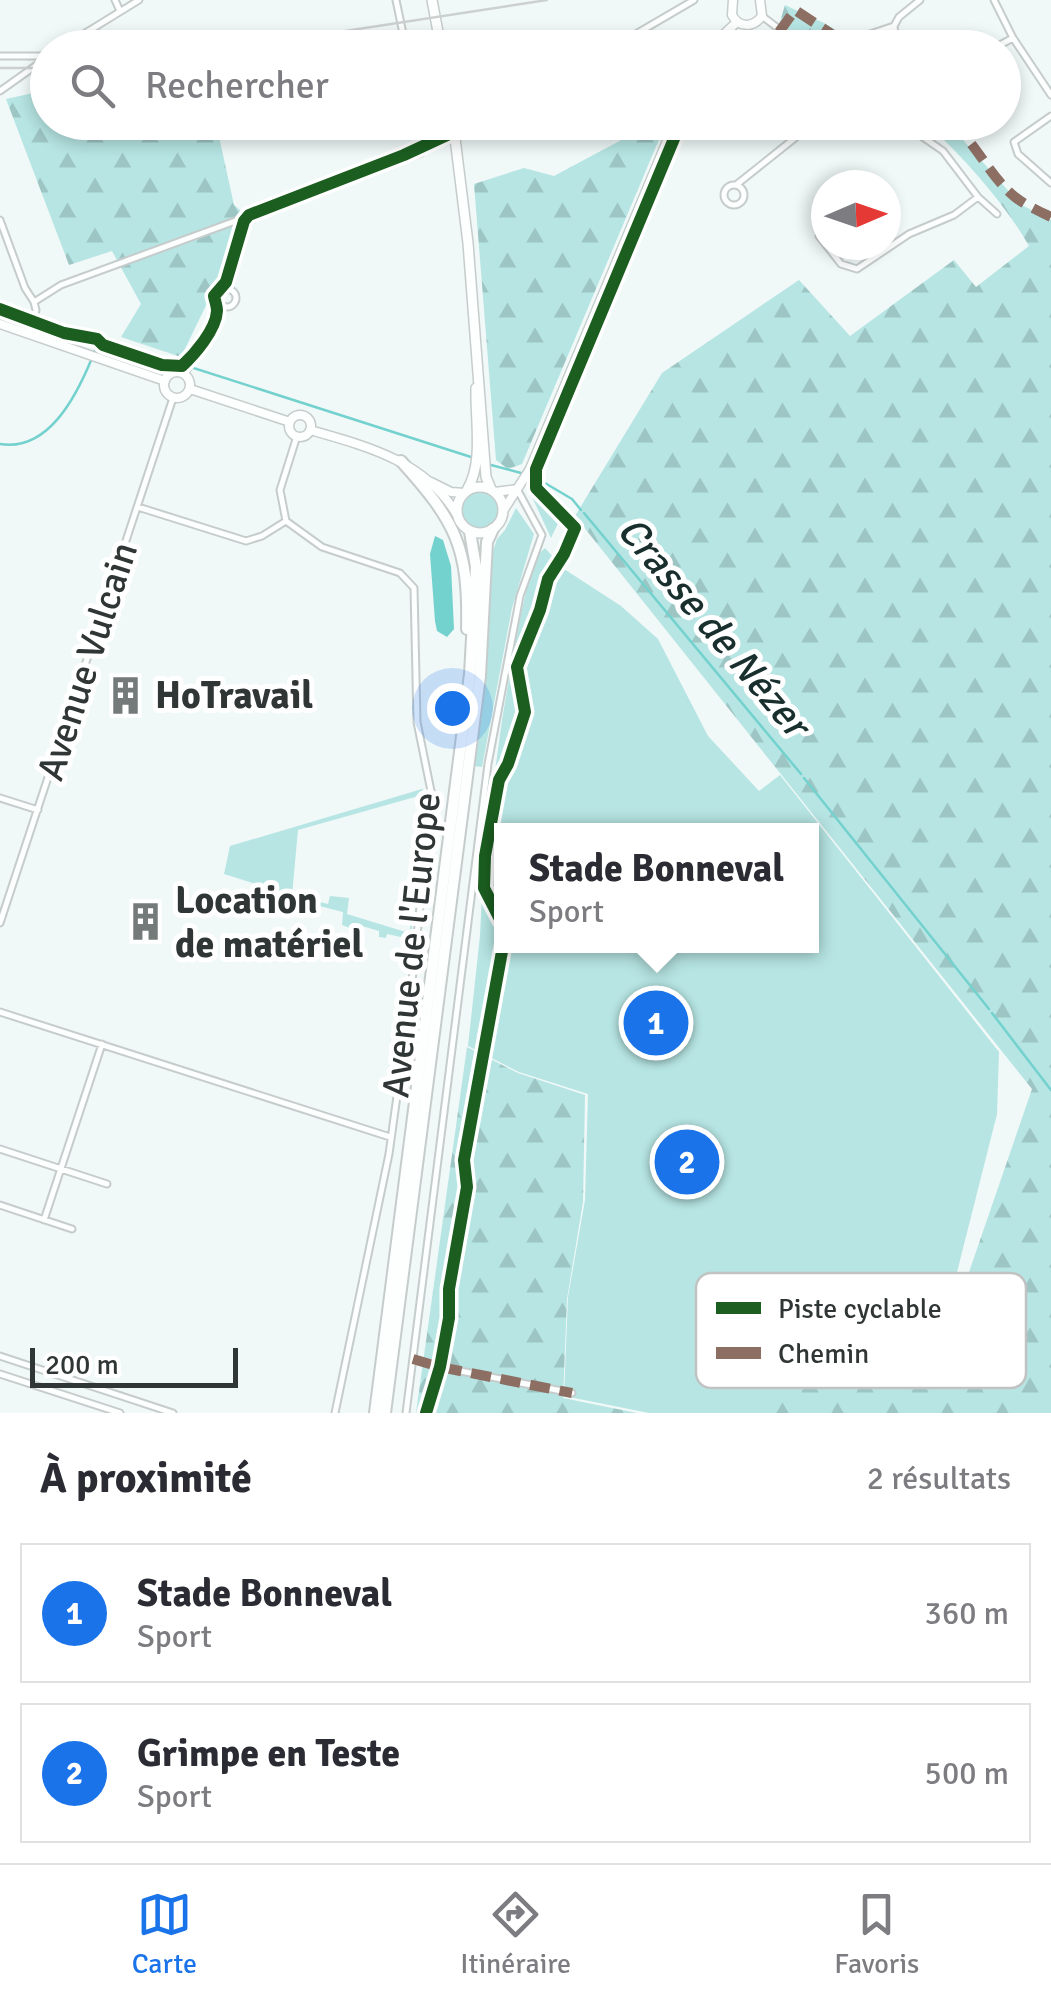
<!DOCTYPE html>
<html lang="fr">
<head>
<meta charset="utf-8">
<style>
	body { margin:0; font-family:Signika,sans-serif; background:#f2f2f3; color:#2b2b33 }
	.compass { position:absolute; left:811px; top:170px; width:90px; height:90px; border-radius:50%; background:#fff; box-shadow:0 5px 15px #0003; rotate:88deg }
	.scale { position:absolute; left:30px; bottom:25px; width:208px; box-sizing:border-box; padding-left:10px; border:5px solid #303635; border-top:0; font-size:28px; line-height:35px; white-space:nowrap; color:#303635; -webkit-text-stroke:8px #fff; paint-order:stroke }
	.you { position:absolute; left:452px; top:708px; width:35px; height:35px; margin:-25px; border:8px solid #fff; border-radius:50%; background:#1a73e8; box-shadow:0 0 0 15px #1a73e833 }
	.badge { display:grid; place-items:center; width:65px; height:65px; border-radius:50%; background:#1a73e8; color:#fff; font-size:32px; font-weight:700 }
	.pin { position:absolute; translate:-50% -50%; border:5px solid #fff; box-shadow:0 2px 10px #0006 }
	.popup { position:absolute; left:494px; top:823px; width:325px; height:130px; box-sizing:border-box; display:grid; place-content:center; border-radius:0px; background:#fff; filter:drop-shadow(0 2px 8px #0005); font-size:32px; white-space:nowrap; color:#7c7c81 }
	.popup b { font-size:38px; color:#2b2b33 }
	.popup::after { content:''; position:absolute; left:50%; top:100%; margin-left:-20px; border:20px solid transparent; border-top-color:#fff }
	.list { margin:0; padding:0; list-style:none }
	h2 { display:flex; justify-content:space-between; align-items:center; height:130px; margin:0; padding:0 40px; font-size:42px }
	h2 small { font-size:32px; font-weight:400; color:#7c7c81 }
	.list li { display:grid; grid-template-columns:65px 1fr auto; gap:30px; align-items:center; box-sizing:border-box; height:140px; margin:0 20px 20px; padding:0 20px; border:2px solid #e1e1e2; border-radius:0px }
	.list b { display:block; font-size:38px; white-space:nowrap }
	.list p { margin:0; font-size:32px; white-space:nowrap; color:#7c7c81 }
	.list em { font-size:32px; font-style:normal; color:#7c7c81 }
	.icon { flex:none; width:55px; height:55px; fill:none; stroke:currentColor; stroke-width:2; stroke-linecap:round; stroke-linejoin:round }
	.map { position:relative; flex:none; width:1051px; height:1413px; overflow:hidden }
	.search { position:absolute; background:#fff; box-shadow:0 5px 15px #0003; left:30px; right:30px; top:30px; height:110px; display:flex; align-items:center; gap:25px; box-sizing:border-box; padding:0 35px; border-radius:55px; color:#7c7c81; font-size:38px }
	.sheet { height:450px; background:#fff }
	nav { display:flex; justify-content:space-around; align-items:center; box-sizing:border-box; height:140px; border-top:2px solid #e1e1e2; background:#fff; font-size:28px; color:#7c7c81 }
	nav a { display:grid; justify-items:center; gap:5px }
	nav .on { color:#1a73e8 }
	.map>svg:first-child { display:block }
	.green { fill:#b6e5e3; fill-rule:evenodd }
	.forest { fill:url(#forest-firs) }
	.water { fill:#73d1ce }
	.lines { fill:none; stroke-linecap:round; stroke-linejoin:round }
	.stream { stroke:#73d1ce; stroke-width:2.5 }
	.street-tunnel { stroke:#cad1d1; stroke-width:5; stroke-dasharray:5 2.5; stroke-linecap:butt }
	.street-casing { stroke:#c6cccc; stroke-width:9 }
	.secondary-casing { stroke:#c6cccc; stroke-width:11 }
	.primary-casing { stroke:#c6cccc; stroke-width:12 }
	.highway-casing { stroke:#c6cccc; stroke-width:14 }
	.street { stroke:#fdfefe; stroke-width:5 }
	.secondary { stroke:#fdfefe; stroke-width:8 }
	.primary { stroke:#fdfefe; stroke-width:9 }
	.highway { stroke:#fdfefe; stroke-width:10 }
	.rail { stroke:#cdd0d0; stroke-width:2.5 }
	.quiet { stroke:#8d6e63; stroke-width:10; stroke-dasharray:20 10; stroke-linecap:butt }
	.cycleway-casing { stroke:#fff; stroke-width:19 }
	.cycleway { stroke:#1b5e20; stroke-width:12 }
	.labels { text-anchor:middle; stroke-width:10; stroke-linejoin:round; paint-order:stroke }
	.street-label { font-size:38px; fill:#303635; stroke:#fff }
	.poi-label { font-size:38px; font-weight:bold; fill:#303635; stroke:#fff; text-anchor:start }
	.water-label { font-size:40px; font-style:italic; fill:#192f2e; stroke:#fff }
	.key { fill:#fff; stroke:#c1c3c2; stroke-width:2.5 }
	.key-label { font-size:28px; fill:#303635 }
</style>
</head>
<body>
<div class="map">
<svg width="1051" height="1413" viewBox="0 0 1051 1413">
	<defs>
		<pattern id="forest-firs" width="22" height="20" patternUnits="userSpaceOnUse" patternTransform="scale(2.5)"><rect width="22" height="20" fill="#b6e5e3"/><path d="M5 1l3.5 6h-7zM16 11l3.5 6h-7z" fill="#9dc5c3"/></pattern>
	</defs>
	<rect width="100%" height="100%" fill="#f0f8f8"/>
	<path class="green" d="M535 470 539 472 545 486 566 507 551 538 532 497Z
		M461 510a19 19 0 1 1 38 0a19 19 0 1 1-38 0Z
		M516 508 534 534 512 608 482 767 473 766 489 619 491 557 497 539 505 530Z
		M545 548 564 569 621 606 658 639 708 736 759 791 780 775 999 1052 997 1114 932 1371 778 1341 767 1413H649L564 1396 568 1297 585 1200 588 1094 519 1072 468 1046 480 936 484 853 502 720 518 626 534 558ZM501 830H811V946H501Z
		M422 789 429 793 424 833 426 798 422 795 298 830 292 895 224 874 230 846Z
		M293 895 328 904 330 896 349 898 347 914 409 933 412 917V941L402 943 401 937 387 934 386 938 379 937V931L352 923 350 928 342 925 343 912 292 899Z"/>
	<path class="forest" d="M785 5 826 24 863 47H811L779 25Z
		M47 90 48 122 216 123 234 205 241 211 212 293 181 357 121 337 141 304 112 251 69 265 6 99Z
		M655 122 666 123 522 464 508 469 496 460 474 184 524 168 554 176Z
		M926 123H948L1020 204 1051 220V1413H766L779 1343 934 1374 1032 1089 575 516 662 373 799 280 850 336 954 260 976 287 1029 246C1007 206 961 154 926 123Z
		M467 1047 518 1073 585 1095 583 1202 567 1299 563 1398 637 1413H416Z"/>
	<path class="water" d="M435 536 443 540 451 566 454 629 447 637 437 631 435 621 430 554Z"/>
	<g class="lines">
		<path class="stream" d="M94 352 103 339 471 457
			M0 444C48 452 76 397 92 358
			M491 465 521 473
			M533 476 572 499 581 510
			M584 513 801 774
			M804 778 989 1009
			M992 1013 1051 1090"/>
		<path class="street-tunnel" d="M421 153 467 133"/>
		<defs>
			<path id="street" d="M115 0 120 11
				M396 0 406 48
				M994 0 1013 38 1051 95
				M762 16 804 48
				M894 26 895 33 909 48
				M858 38 894 26 899 17 920 0
				M61 48 139 0
				M612 48 694 0
				M994 48 1013 38
				M0 56H47
				M0 91 48 57
				M1051 116 1014 142 1018 154 1051 183
				M412 122 413 128
				M901 122 943 151 978 197 997 214
				M467 133 484 122
				M724 195a10 10 0 1 1 20 0a10 10 0 1 1-20 0Z
				M736 185 815 122
				M0 220 25 288 34 302
				M819 236 841 264 857 269 909 234 954 215 978 197
				M218 298a9 9 0 1 1 18 0a9 9 0 1 1-18 0Z
				M229 289 248 223
				M30 334 36 310 34 302 61 285 238 220 248 223 258 215 421 153
				M184 374 215 328 224 306
				M297 436 280 490 286 521 322 547 400 573 414 588 417 722 432 796 409 1009 389 1154 335 1413
				M138 507 246 541 262 536 286 521
				M0 798 38 810
				M0 923 173 398
				M0 1012 390 1137
				M0 1149 107 1184
				M0 1205 72 1229
				M44 1220 102 1044
				M0 1356 173 1413
				M413 1359 440 1367 572 1393
				M0 1374 120 1413
				M406 1413 488 764 520 596 542 535 517 489"/>
			<path id="secondary" d="M733 0 732 15C739 28 753 28 762 16L760 0
				M709 48 737 22
				M0 324 165 381
				M164 385a13 13 0 1 1 26 0a13 13 0 1 1-26 0Z
				M190 389 290 422
				M289 426a11 11 0 1 1 22 0a11 11 0 1 1-22 0Z
				M310 430C366 446 426 461 457 515
				M431 482 451 492 464 493
				M495 492 517 489
				M503 511 530 469 675 122"/>
			<path id="primary" d="M432 0 441 48
				M453 122 468 243 486 477 491 489
				M457 510a23 23 0 1 1 46 0a23 23 0 1 1-46 0Z
				M467 490C484 462 475 421 476 388"/>
			<path id="highway" d="M401 461C455 521 469 546 467 629
				M375 1413 470 674 476 567 470 532
				M385 1413 480 676 487 542 493 529"/>
		</defs>
		<use href="#street" class="street-casing"/>
		<use href="#secondary" class="secondary-casing"/>
		<use href="#primary" class="primary-casing"/>
		<use href="#highway" class="highway-casing"/>
		<use href="#street" class="street"/>
		<use href="#secondary" class="secondary"/>
		<use href="#primary" class="primary"/>
		<use href="#highway" class="highway"/>
		<path class="rail" d="M235 48 547 0
			M0 68H48"/>
		<path class="quiet" d="M779 32 795 10 853 48
			M951 122C977 144 989 176 1015 197 1025 205 1039 211 1051 217
			M413 1359 440 1367 572 1393"/>
		<defs>
			<path id="cycleway" d="M0 309 64 333 97 339 103 345 162 365 182 366C194 355 216 330 217 311 217 306 215 301 214 296L226 282 244 221 249 215 404 155 475 122
				M501 921 484 888 485 856 499 780 508 764 525 712 517 667 540 610 548 579 564 554 575 528 536 488V469L681 122
				M426 1413 440 1367 449 1318V1289L467 1187 464 1160 503 946"/>
		</defs>
		<use href="#cycleway" class="cycleway-casing"/>
		<use href="#cycleway" class="cycleway"/>
	</g>
	<defs>
		<symbol id="building-bare" viewBox="-9 -9 18 18"><path d="M-4-6H4V6H1V3H-1V6H-4ZM-2.5-4.3h1.7v1.8h-1.7ZM.8-4.3h1.7v1.8H.8ZM-2.5-1h1.7V.8h-1.7ZM.8-1h1.7V.8H.8Z" fill="#737a79" stroke="#fff" stroke-width="2.5" paint-order="stroke"/></symbol>
	</defs>
	<g fill-rule="evenodd">
		<use href="#building-bare" x="98" y="668" width="55" height="55"/>
		<use href="#building-bare" x="118" y="894" width="55" height="55"/>
	</g>
	<g class="labels">
		<g class="street-label">
			<text transform="translate(87 661) rotate(-72)" y="13">Avenue Vulcain</text>
			<text transform="translate(411 945) rotate(-84)" y="13">Avenue de l'Europe</text>
		</g>
		<g class="poi-label">
			<text x="155" y="708">HoTravail</text>
			<text x="175" y="913">Location<tspan x="175" dy="44">de matériel</tspan></text>
		</g>
		<g class="water-label">
			<text transform="translate(714 626) rotate(50)" y="14">Crasse de Nézer</text>
		</g>
	</g>
	<rect x="696" y="1273" width="330" height="115" rx="15" class="key"/>
	<rect x="716" y="1302" width="45" height="12" fill="#1b5e20"/>
	<rect x="716" y="1347" width="45" height="12" fill="#8d6e63"/>
	<g class="key-label">
		<text x="778" y="1318">Piste cyclable</text>
		<text x="778" y="1363">Chemin</text>
	</g>
</svg>
<svg class="compass" viewBox="-18 -18 36 36"><path d="M0-13l5 13h-10z" fill="#e53935"/><path d="M0 13l5-13h-10z" fill="#7c7c81"/></svg>
<div class="scale">200 m</div>
<div class="you"></div>
<div class="pin badge" style="left:656px;top:1023px">1</div>
<div class="popup"><b>Stade Bonneval</b>Sport</div>
<div class="pin badge" style="left:687px;top:1162px">2</div>
<div class="search"><svg class="icon" aria-label="search" viewBox="0 0 24 24"><circle cx="10" cy="10" r="6"/><path d="M15 15l6 6"/></svg>Rechercher</div>
</div>
<section class="sheet">
<h2>À proximité<small>2 résultats</small></h2>
<ul class="list">
<li><span class="badge">1</span><div><b>Stade Bonneval</b><p>Sport</p></div><em>360 m</em></li>
<li><span class="badge">2</span><div><b>Grimpe en Teste</b><p>Sport</p></div><em>500 m</em></li>
</ul>
</section>
<nav>
<a class="on"><svg class="icon" aria-label="map" viewBox="0 0 24 24"><path d="M3 6l6-2 6 2 6-2v14l-6 2-6-2-6 2zM9 4v14M15 6v14"/></svg>Carte</a>
<a><svg class="icon" aria-label="directions" viewBox="0 0 24 24"><path d="M12 3l9 9-9 9-9-9zM9 14v-3h6M13 9l2 2-2 2"/></svg>Itinéraire</a>
<a><svg class="icon" aria-label="saved" viewBox="0 0 24 24"><path d="M7 4h10v16l-5-4-5 4z"/></svg>Favoris</a>
</nav>
</body>
</html>
